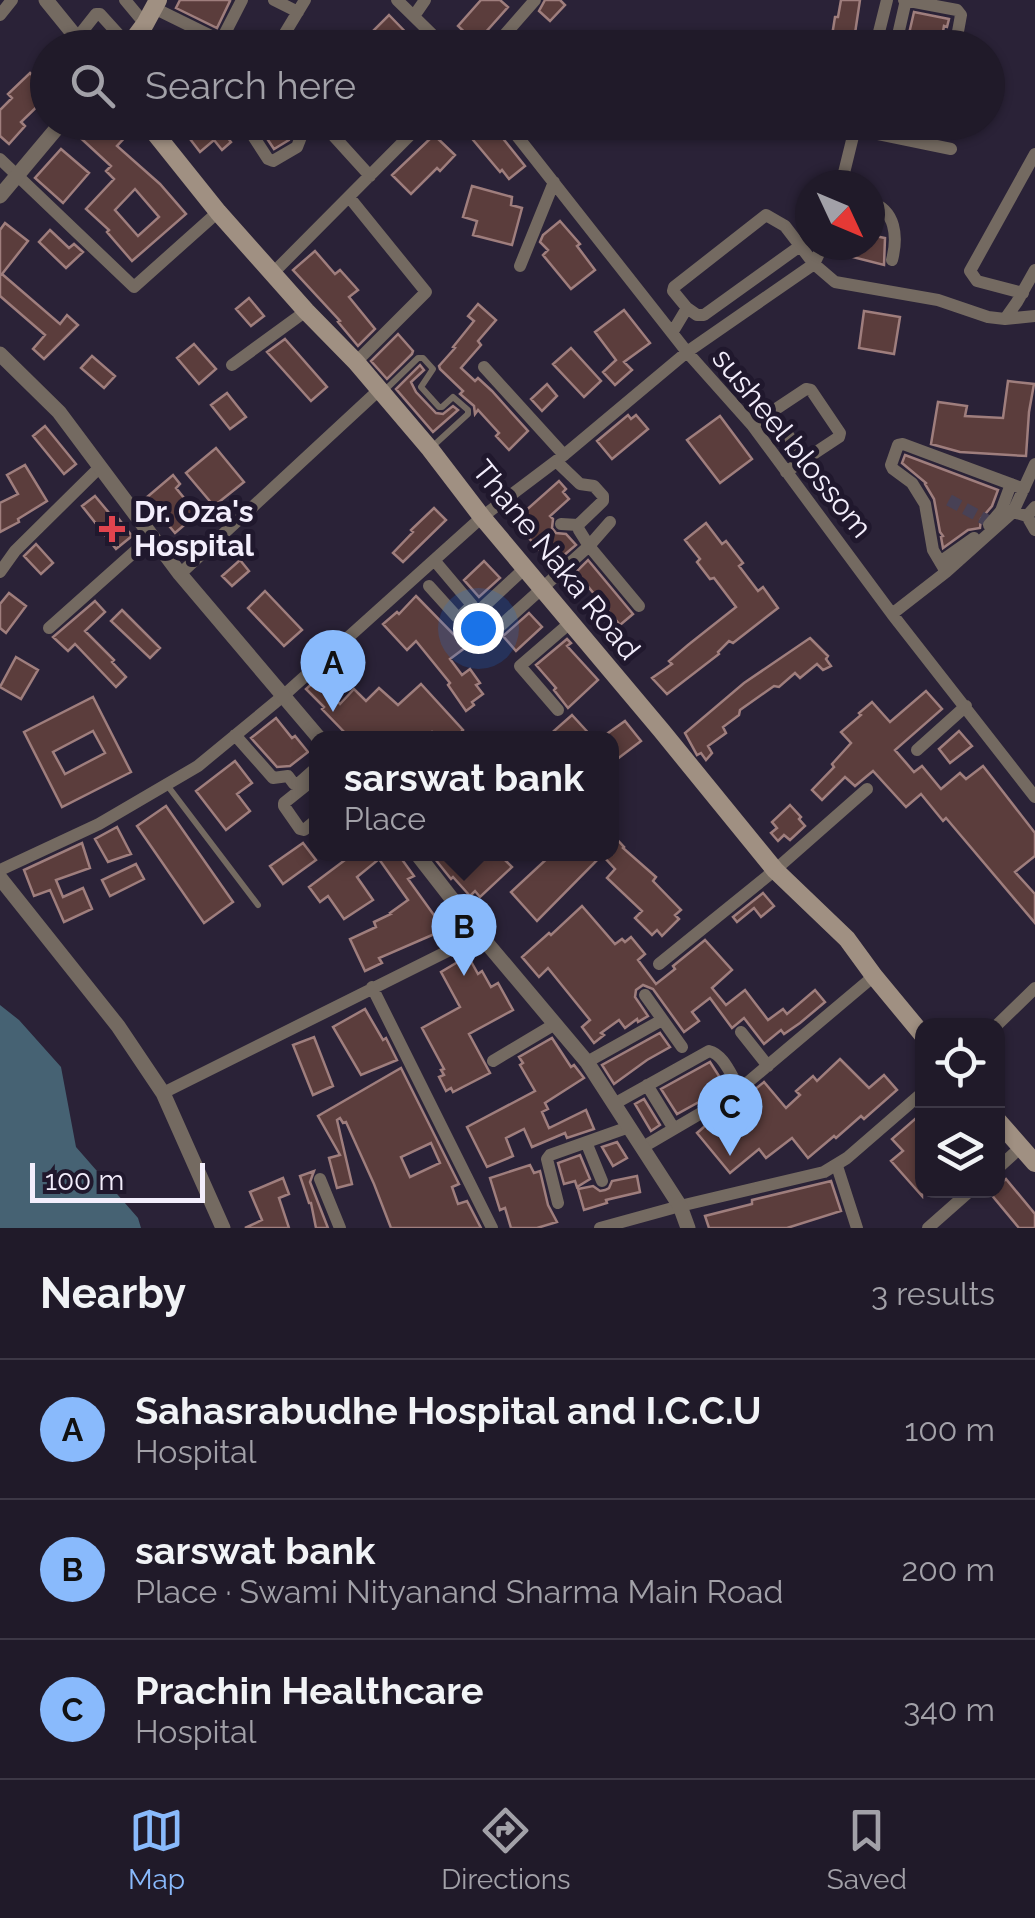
<!DOCTYPE html>
<html lang="en">
<head>
<meta charset="utf-8">
<style>
	body { margin:0; font-family:Raleway,sans-serif; background:#282331; color:#f1f3f6 }
	.controls { position:absolute; right:30px; bottom:30px; display:grid; overflow:hidden; border-radius:20px; box-shadow:0 2px 8px #0004 }
	.controls button { width:90px; height:90px; display:grid; place-items:center; padding:0; border:0; border-bottom:2px solid #3d3846; background:#201a29; color:#f1f3f6; font:50px sans-serif }
	.compass { position:absolute; left:795px; top:170px; width:90px; height:90px; border-radius:50%; background:#201a29; box-shadow:0 2px 8px #0004; rotate:134deg }
	.scale { position:absolute; left:30px; bottom:25px; width:175px; box-sizing:border-box; padding-left:10px; border:5px solid #f3eefc; border-top:0; font-size:28px; line-height:35px; white-space:nowrap; color:#f3eefc; -webkit-text-stroke:8px #20182d; paint-order:stroke }
	.you { position:absolute; left:478px; top:628px; width:35px; height:35px; margin:-25px; border:8px solid #fff; border-radius:50%; background:#1a73e8; box-shadow:0 0 0 15px #1a73e833 }
	.badge { display:grid; place-items:center; width:65px; height:65px; border-radius:50%; background:#89bafc; color:#111; font-size:32px; font-weight:700 }
	.pin { position:absolute; translate:-50% -82px; filter:drop-shadow(0 2px 5px #0008) }
	.pin::after { content:''; position:absolute; top:52px; width:35px; height:30px; background:inherit; clip-path:polygon(0 0,100% 0,50% 100%) }
	.popup { position:absolute; left:309px; top:731px; width:310px; height:130px; box-sizing:border-box; display:grid; place-content:center; border-radius:20px; background:#201a29; filter:drop-shadow(0 2px 8px #0005); font-size:32px; white-space:nowrap; color:#a2a1a8 }
	.popup b { font-size:38px; color:#f1f3f6 }
	.popup::after { content:''; position:absolute; left:50%; top:100%; margin-left:-20px; border:20px solid transparent; border-top-color:#201a29 }
	.list { margin:0; padding:0; list-style:none }
	h2 { display:flex; justify-content:space-between; align-items:center; height:130px; margin:0; padding:0 40px; font-size:42px }
	h2 small { font-size:32px; font-weight:400; color:#a2a1a8 }
	.list li { display:grid; grid-template-columns:65px 1fr auto; gap:30px; align-items:center; box-sizing:border-box; height:140px; padding:0 40px; border-top:2px solid #3d3846 }
	.list b { display:block; font-size:38px; white-space:nowrap }
	.list p { margin:0; font-size:32px; white-space:nowrap; color:#a2a1a8 }
	.list em { font-size:32px; font-style:normal; color:#a2a1a8 }
	.icon { flex:none; width:55px; height:55px; fill:none; stroke:currentColor; stroke-width:2; stroke-linecap:round; stroke-linejoin:round }
	.map { position:relative; flex:none; width:1035px; height:1228px; overflow:hidden }
	.search { position:absolute; background:#201a29; box-shadow:0 2px 8px #0004; left:30px; right:30px; top:30px; height:110px; display:flex; align-items:center; gap:25px; box-sizing:border-box; padding:0 35px; border-radius:55px; color:#a2a1a8; font-size:38px }
	.sheet { height:550px; background:#201a29 }
	nav { display:flex; justify-content:space-around; align-items:center; box-sizing:border-box; height:140px; border-top:2px solid #3d3846; background:#201a29; font-size:28px; color:#a2a1a8 }
	nav a { display:grid; justify-items:center; gap:5px }
	nav .on { color:#89bafc }
	.map>svg:first-child { display:block }
	.water { fill:#466273 }
	.building { fill:#5b3d3c; stroke:#9f7e7d; stroke-width:2.5; fill-rule:evenodd }
	.lines { fill:none; stroke-linecap:round; stroke-linejoin:round }
	.minor-tunnel { stroke:#484155; stroke-width:12; stroke-dasharray:12 6; stroke-linecap:butt }
	.service { stroke:#746a61; stroke-width:6 }
	.minor { stroke:#746a61; stroke-width:12 }
	.tertiary { stroke:#746a61; stroke-width:15 }
	.secondary { stroke:#a09082; stroke-width:18 }
	.health-dot { fill:#e0444e; stroke:#20182d; stroke-width:4 }
	.labels { text-anchor:middle; stroke-width:10; stroke-linejoin:round; paint-order:stroke }
	.street-label { font-size:30px; fill:#f3eefc; stroke:#20182d }
	.poi-label { font-size:30px; font-weight:bold; fill:#f3eefc; stroke:#20182d; text-anchor:start }
</style>
</head>
<body>
<div class="map">
<svg width="1035" height="1228" viewBox="0 0 1035 1228">
	<rect width="100%" height="100%" fill="#2a2237"/>
	<path class="water" d="M0 1005 19 1020 61 1067 76 1147 138 1218 141 1228H0Z"/>
	<path class="building" d="M180 0H228L230 1 217 28 176 8Z
		M481 0H500L508 7 476 43 458 26Z
		M545 0H560L565 5 550 21 539 11Z
		M841 0H860L854 40 850 39 848 48H830L835 17H838Z
		M914 12 949 19 947 27 944 26 940 48H911L913 39 908 38Z
		M389 15 421 48H356Z
		M30 73 48 91V96L21 122 25 126 9 144 0 136V110L12 98 8 94Z
		M78 122H118L129 133 117 146 160 184 186 214 132 261 107 232 109 230 86 209 114 179 106 171 111 166 72 130ZM135 189 159 217 138 236 115 210Z
		M177 122H215L231 142 222 150 214 140 200 152Z
		M256 122H291L293 129 289 140 274 149Z
		M458 122H484L490 129 493 126 525 166 509 179 502 170 500 172Z
		M434 135 455 155 440 171 437 168 411 194 392 175Z
		M61 149 89 173 63 203 35 178Z
		M472 186 512 197 511 205 522 208 512 245 473 235 477 221 463 217Z
		M560 221 580 244 577 246 595 270 571 289 543 255 548 250 540 242 543 235Z
		M5 223 28 241 2 274 60 324 67 315 78 325 44 359 33 349 45 335 0 296V230Z
		M50 230 69 248 74 244 83 252 66 268 39 242Z
		M870 235 885 238 884 265 841 254 843 245H870Z
		M315 251 335 274 340 270 358 290 349 297 375 329 358 346 338 322 340 321 293 270Z
		M249 298 264 316 251 326 236 309Z
		M478 304 496 320 478 341 481 345 461 368 475 381 478 378 492 391 528 431 509 450 496 436 499 433 478 410 475 414 474 406 460 394 463 391 440 369 439 366 455 348 453 347 474 321 468 316Z
		M624 310 650 343 624 362 632 370 615 385 603 372 616 360 595 332Z
		M864 311 900 317 894 354 859 348Z
		M398 334 413 351 412 354 387 379 371 361Z
		M285 339 327 387 311 401 267 352Z
		M194 344 216 369 199 384 177 358Z
		M571 348 601 381 584 397 553 364Z
		M92 356 115 376 104 388 81 368Z
		M420 365 424 370 411 382 416 392 436 413 443 414 453 406 458 410 433 432 396 389Z
		M1008 381 1034 384 1029 412 1026 456 960 452 931 444 938 402 967 406 965 416 1003 418Z
		M547 384 557 396 542 411 531 399Z
		M227 393 246 417 230 429 211 405Z
		M628 415 631 419 636 415 648 429 612 459 597 441Z
		M720 416 752 459 720 483 687 440Z
		M45 426 76 464 64 474 33 436Z
		M216 448 244 482 214 506 186 473Z
		M905 455 998 490 992 506 981 519 980 528 968 530 943 548 941 537 943 536 940 532 934 499 925 484 926 483 902 463Z
		M25 465 47 501 18 519 19 522 0 532V503L18 494 7 475Z
		M173 475 180 484 176 488 197 514 175 533 146 498Z
		M559 481 566 489 563 492 569 499 550 516 553 519 552 528 556 533 566 534 576 545 563 556 560 553 550 562 514 521Z
		M95 496 115 520 118 518 132 536 116 549 82 506Z
		M434 508 446 520 403 562 393 553 413 532 411 530Z
		M706 523 722 544 726 541 743 563 739 566 758 591 763 587 778 608 733 643 729 641 718 652 719 654 667 694 652 678 672 664 669 661 688 645 736 607 714 578 710 579 697 562 700 559 685 540Z
		M36 544 53 563 41 574 24 556Z
		M240 560 249 571 232 586 222 576Z
		M588 560 633 614 620 625 576 572Z
		M484 561 500 578 479 597 464 580Z
		M265 591 302 630 284 646 248 608Z
		M9 593 26 606 6 633 0 628V604Z
		M416 596 466 647 450 659 462 675 470 669 480 683 476 685 483 694 472 702 474 705 466 711 448 685 450 683 416 641 407 650 383 624 397 612 399 614Z
		M95 601 105 612 85 631 114 660 112 662 126 677 116 687 75 644 68 651 53 637Z
		M122 610 160 648 150 658 111 621Z
		M529 613 542 627 516 651 503 636Z
		M810 638 828 656 826 659 831 666 823 670 817 664 800 678 795 673 779 687 774 686 740 710 739 715 723 727 726 733 708 746 712 753 706 760 701 753 697 755 685 733 744 683Z
		M567 639 571 643 567 646 598 680 568 708 554 690 556 688 536 665Z
		M16 657 38 670 21 699 0 687Z
		M317 679 340 704 354 689 366 701 379 688 398 705 421 684 463 730 462 731 468 738H438L432 732 425 738H350L322 709 324 707 306 689Z
		M926 691 942 709 895 750 914 772 922 766 941 789 960 773 966 779 983 766 1035 833V856L1015 872 1035 894V923L946 818 943 821 921 794 906 807 873 771 855 786 845 777 822 800 812 790 834 767 832 764 851 743 841 732 861 715 859 713 872 702 890 722Z
		M93 697 131 772 62 807 24 732ZM93 731 105 753 65 774 53 752Z
		M572 715 593 738H546Z
		M276 718 292 738 295 736 308 752 290 766 277 767 251 738Z
		M625 721 641 741 612 763V738H601Z
		M959 731 972 746 950 763 939 749Z
		M235 761 252 783 237 794 250 811 226 830 196 791Z
		M790 805 801 817 799 819 805 826 790 840 784 835 778 841 771 833 777 828 772 822Z
		M166 806 233 902 204 923 137 826Z
		M117 827 131 854 108 862 95 839Z
		M612 834 624 847 623 848 656 877 653 881 681 910 675 915 679 919 662 936 657 930 652 935 635 918 642 911 607 878 615 869 602 855 537 921 511 892 552 854H612Z
		M82 843 90 868 56 880 63 897 83 888 92 909 64 922 50 890 34 896 24 870Z
		M303 843 316 860 283 884 270 866Z
		M353 854H398L414 876 408 879 436 918 440 916 446 929 379 958 382 963 365 971 350 939 376 927 374 922 391 914 390 913 408 900 379 859 357 877 373 900 344 919 328 896 320 902 309 887Z
		M431 854H469L476 862 485 854H515L506 861 512 867 480 897 475 891 470 896 453 877 451 879Z
		M136 864 144 879 110 896 102 880Z
		M763 893 774 906 761 917 754 908 737 922 733 917Z
		M582 906 615 944 622 939 625 942 631 937 645 954 638 960 656 984 675 969 673 966 705 940 732 970 712 988 726 1005 745 990 768 1020 783 1009 787 1014 815 990 825 1002 800 1023 784 1034 781 1030 764 1044 744 1018 732 1028 710 998 692 1012 699 1021 684 1032 653 989 643 985 636 990 635 997 648 1016 638 1022 637 1019 625 1028 619 1020 601 1033 604 1035 594 1043 582 1027 590 1020 548 968 539 977 522 957 549 933 551 935Z
		M468 956 478 974 482 971 491 987 498 983 513 1010 469 1034 490 1073 453 1092 451 1088 446 1091 439 1077 444 1075 441 1070 444 1069 422 1028 460 1007 441 972Z
		M365 1009 383 1040 386 1038 397 1060 361 1075 333 1027Z
		M660 1033 670 1047 647 1060 614 1084 602 1065Z
		M314 1037 333 1086 313 1095 293 1045Z
		M552 1038 571 1067 574 1065 584 1078 545 1103 548 1109 542 1112 549 1128 586 1110 594 1129 567 1138 565 1133 532 1147 524 1129 506 1138 513 1156 487 1167 467 1127 535 1091 520 1065 523 1063 519 1057Z
		M840 1059 869 1088 884 1075 897 1090 864 1119 861 1116 836 1138 834 1136 808 1158 792 1138 766 1158 759 1149 730 1173 697 1133 713 1119 721 1129 759 1098 753 1091 764 1082 786 1108 800 1095 796 1091 813 1076 817 1081Z
		M710 1062 726 1087 677 1114 661 1089Z
		M401 1068 459 1184 452 1187 458 1204 467 1201 481 1228H391L374 1184 346 1122 343 1123 340 1118 337 1120 352 1184 337 1188 329 1158 340 1155 318 1116ZM431 1143 440 1163 410 1177 401 1157Z
		M644 1099 660 1125 651 1131 635 1104Z
		M922 1113V1196L891 1161 903 1151 892 1139Z
		M617 1142 627 1158 613 1166 602 1147Z
		M580 1155 590 1179 577 1187 575 1181 564 1184 558 1163Z
		M530 1165 534 1173 540 1171 548 1205 557 1222 537 1228H511L505 1208 500 1210 490 1178Z
		M314 1171 310 1182 328 1228H316L311 1203H309L300 1176Z
		M637 1176 640 1192 606 1200 607 1203 584 1210 578 1189 593 1186 600 1191 605 1190 609 1188 612 1181Z
		M283 1178 289 1194 279 1198 289 1228H245L262 1220 250 1192Z
		M1006 1179 1035 1214V1228H1019L990 1193 998 1190V1186Z
		M831 1181 841 1211 787 1228H709L705 1216 752 1204V1200Z"/>
	<g class="lines">
		<path class="minor-tunnel" d="M949 500 990 522"/>
		<path class="service" d="M383 392 418 358H423L433 369 421 387 439 407H442L453 397 468 410V414L433 446
			M167 785 258 905"/>
		<path class="minor" d="M125 0 145 24
			M274 0 298 12
			M397 0 446 48
			M904 0 957 10 961 15 955 48
			M154 8 213 37 222 39 242 0
			M0 15 12 0
			M414 16 425 0
			M77 38 96 14H100L129 46
			M276 48 305 0
			M493 48 535 0
			M875 48 887 0
			M895 48 906 0
			M244 122 268 159 273 161 297 147 304 129 301 122
			M321 122 370 176
			M506 122 687 352 752 425 892 614 1035 797
			M926 122 936 125 939 122
			M854 129 951 149
			M0 159 134 287 218 212
			M841 185 856 124
			M349 197 426 292 356 362
			M870 202C896 210 898 237 892 260
			M520 266 554 182
			M273 273 423 122
			M1023 293 977 281 970 271 1035 154
			M687 308 697 315H704L800 246
			M1005 319 1017 302 1035 270
			M672 333 687 308 673 291 674 287 766 215 785 226 814 264 835 282 938 300 988 317 1005 319 1035 316
			M232 365 306 311
			M484 367 564 455
			M772 412 805 460
			M752 425 806 389 811 390 840 433 839 437 786 472
			M1013 512 1027 516 1035 507
			M1027 516 1035 530
			M610 522 589 546 639 606
			M561 524 578 525
			M989 525 1001 511 1011 484
			M940 562 974 538
			M525 568 481 609V611L498 628 589 546 579 530 578 525 603 501V496L594 486 580 484 556 461
			M0 572 15 551 100 467
			M946 572 933 550 925 504 912 483 893 469 891 465 898 445 903 444 1024 489
			M180 574 380 389
			M429 586 457 617H460L472 605 434 560
			M892 614 946 572 1013 512 1035 464
			M49 628 151 537
			M558 710 520 666 571 622
			M235 735 273 778 288 776 294 784H298L316 768
			M917 750 966 706
			M309 783 284 803V806L300 829 304 830 316 820
			M331 854H337
			M0 870 99 824 198 766 283 696 482 517 564 455 687 352 814 264 823 245
			M659 964 775 870 867 789
			M372 987 492 1228
			M645 995 682 1047
			M996 1026 1035 988
			M741 1032 768 1066
			M493 1061 555 1024
			M587 1062 662 1020
			M747 1083 874 976
			M647 1085 674 1129
			M163 1093 480 935
			M614 1104 709 1051C723 1054 731 1075 738 1086L737 1092 643 1147
			M586 1142 602 1181
			M837 1166 857 1228
			M998 1168 1020 1148
			M320 1179 340 1228
			M558 1203 547 1159 550 1155 629 1127
			M600 1228 680 1206 824 1172 847 1158 922 1093
			M928 1228 971 1190"/>
		<path class="tertiary" d="M46 0 85 48
			M0 196 62 122
			M0 354 59 412 180 574 319 738
			M417 854 480 935 587 1062 680 1206 688 1228
			M0 878 118 1026 163 1093 223 1228"/>
		<path class="secondary" d="M127 48 145 24 158 0
			M146 122 218 212 306 311 356 362 430 449 482 517 661 730 775 870 847 939 874 976 922 1034
			M998 1121 1035 1163"/>
	</g>
	<path class="health-dot" d="M107 514h10v10h10v10h-10v10h-10v-10h-10v-10h10z"/>
	<g class="labels">
		<g class="street-label">
			<text transform="translate(792 443) rotate(51)" y="10">susheel blossom</text>
			<text transform="translate(556 560) rotate(51)" y="10">Thane Naka Road</text>
		</g>
		<g class="poi-label">
			<text x="134" y="522">Dr. Oza's<tspan x="134" dy="34">Hospital</tspan></text>
		</g>
	</g>
</svg>
<div class="controls">
<button><svg class="icon" aria-label="locate" viewBox="0 0 24 24"><circle cx="12" cy="12" r="6"/><path d="M12 2v4M12 18v4M2 12h4M18 12h4"/></svg></button>
<button><svg class="icon" aria-label="layers" viewBox="0 0 24 24"><path d="M12 4l9 5-9 5-9-5zM3 14l9 5 9-5"/></svg></button>
</div>
<svg class="compass" viewBox="-18 -18 36 36"><path d="M0-13l5 13h-10z" fill="#e53935"/><path d="M0 13l5-13h-10z" fill="#a2a1a8"/></svg>
<div class="scale">100 m</div>
<div class="you"></div>
<div class="pin badge" style="left:333px;top:712px">A</div>
<div class="pin badge" style="left:464px;top:976px">B</div>
<div class="popup"><b>sarswat bank</b>Place</div>
<div class="pin badge" style="left:730px;top:1156px">C</div>
<div class="search"><svg class="icon" aria-label="search" viewBox="0 0 24 24"><circle cx="10" cy="10" r="6"/><path d="M15 15l6 6"/></svg>Search here</div>
</div>
<section class="sheet">
<h2>Nearby<small>3 results</small></h2>
<ul class="list">
<li><span class="badge">A</span><div><b>Sahasrabudhe Hospital and I.C.C.U</b><p>Hospital</p></div><em>100 m</em></li>
<li><span class="badge">B</span><div><b>sarswat bank</b><p>Place · Swami Nityanand Sharma Main Road</p></div><em>200 m</em></li>
<li><span class="badge">C</span><div><b>Prachin Healthcare</b><p>Hospital</p></div><em>340 m</em></li>
</ul>
</section>
<nav>
<a class="on"><svg class="icon" aria-label="map" viewBox="0 0 24 24"><path d="M3 6l6-2 6 2 6-2v14l-6 2-6-2-6 2zM9 4v14M15 6v14"/></svg>Map</a>
<a><svg class="icon" aria-label="directions" viewBox="0 0 24 24"><path d="M12 3l9 9-9 9-9-9zM9 14v-3h6M13 9l2 2-2 2"/></svg>Directions</a>
<a><svg class="icon" aria-label="saved" viewBox="0 0 24 24"><path d="M7 4h10v16l-5-4-5 4z"/></svg>Saved</a>
</nav>
</body>
</html>
